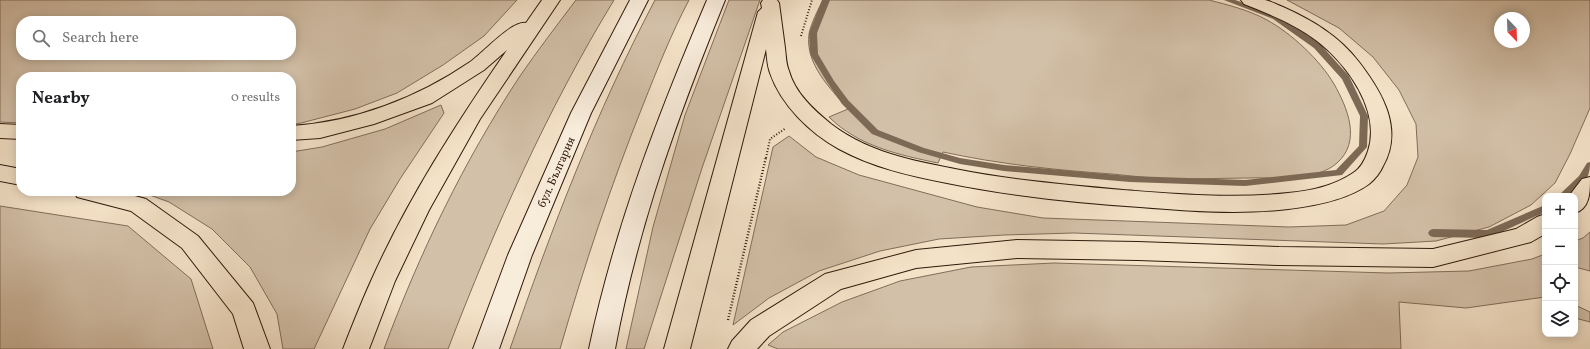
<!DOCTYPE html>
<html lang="en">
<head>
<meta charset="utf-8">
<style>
	body { margin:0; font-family:Vollkorn,serif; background:#f2f2f2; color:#202124 }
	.controls { position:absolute; right:12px; bottom:12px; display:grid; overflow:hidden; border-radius:8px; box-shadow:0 2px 10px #0003 }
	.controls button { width:36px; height:36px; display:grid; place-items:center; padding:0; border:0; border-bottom:1px solid #e0e0e0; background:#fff; color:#202124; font:20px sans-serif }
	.compass { position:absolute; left:1494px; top:12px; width:36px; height:36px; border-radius:50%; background:#fff; box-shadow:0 2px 10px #0003; rotate:157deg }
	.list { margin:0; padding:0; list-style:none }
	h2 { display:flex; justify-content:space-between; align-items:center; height:52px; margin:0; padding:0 16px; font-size:17px }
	h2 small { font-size:13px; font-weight:400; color:#757577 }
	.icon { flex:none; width:22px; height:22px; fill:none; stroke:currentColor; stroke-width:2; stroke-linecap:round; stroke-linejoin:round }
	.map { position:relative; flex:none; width:1590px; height:349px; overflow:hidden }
	.search { position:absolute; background:#fff; box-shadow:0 2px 10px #0003; left:16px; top:16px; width:280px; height:44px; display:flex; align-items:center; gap:10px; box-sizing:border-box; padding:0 14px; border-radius:16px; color:#757577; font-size:15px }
	.panel { position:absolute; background:#fff; box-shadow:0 2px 10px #0003; left:16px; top:72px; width:280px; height:124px; border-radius:16px }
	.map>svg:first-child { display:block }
	.green { fill:#d3c0a8; stroke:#826d5a; fill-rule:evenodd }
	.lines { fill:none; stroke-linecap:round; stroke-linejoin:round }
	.stream { fill:#7d6956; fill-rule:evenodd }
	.secondary-casing { stroke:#301a0c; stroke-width:2 }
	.trunk-casing { stroke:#301a0c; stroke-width:2 }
	.path-far1 { stroke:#301a0c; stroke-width:2; stroke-dasharray:1 2; stroke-linecap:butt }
	.path { stroke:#301a0c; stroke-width:2.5; stroke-dasharray:1 2; stroke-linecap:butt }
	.secondary { fill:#f8ecdb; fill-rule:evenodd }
	.trunk { fill:#f4e2c8; fill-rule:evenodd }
	.labels { text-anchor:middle; stroke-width:3.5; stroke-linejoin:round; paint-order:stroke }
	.street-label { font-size:12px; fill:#301a0c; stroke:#f8ecdb }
</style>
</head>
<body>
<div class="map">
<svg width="1590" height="349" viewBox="0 0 1590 349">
	<rect width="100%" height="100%" fill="#f4e2c8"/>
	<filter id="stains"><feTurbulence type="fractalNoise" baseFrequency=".005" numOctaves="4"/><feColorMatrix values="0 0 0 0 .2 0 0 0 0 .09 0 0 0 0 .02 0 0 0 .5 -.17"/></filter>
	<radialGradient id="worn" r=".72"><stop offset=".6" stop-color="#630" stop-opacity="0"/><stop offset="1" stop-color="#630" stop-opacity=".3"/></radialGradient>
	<path class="green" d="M0 0H517L484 36 443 65 397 93 355 109 301 123 291 125V77H21V123L0 122ZM21 21H291V55H21Z
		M576 0H614C547 110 494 229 448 349H384C419 254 464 161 520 76 538 50 557 25 576 0Z
		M655 0H689C671 34 657 70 643 105 611 185 584 266 560 349H510C551 230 596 112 655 0Z
		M729 0H760L702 168 644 349H626L653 227 685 115Z
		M823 0H1209C1228 5 1249 10 1267 20 1291 33 1320 60 1334 84 1347 107 1362 141 1337 163 1316 182 1274 177 1247 178 1223 178 1200 179 1176 179 1155 179 1133 176 1112 174 1055 170 998 164 943 152L938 163C899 155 858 146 829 117L848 109C830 88 805 64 809 34 811 23 818 10 823 0Z
		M1287 0H1590V108L1570 154 1555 183 1531 205 1489 227 1436 241 1383 244 1074 233 1004 235 939 239 880 251 819 271 769 298 733 325 773 147 789 136 816 157 859 175 977 207 1043 218 1289 227 1346 225 1384 211 1407 185 1418 157 1416 124 1399 90 1373 57 1339 28ZM1500 18H1524V42H1500Z
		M441 105 444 113 400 179 370 229 314 349H283L277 314 250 267 212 229 169 202 139 191H291V152L322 147 385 129Z
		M0 206 128 226 191 279 213 349H0Z
		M1590 232V271L1575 267V241L1583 238Z
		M1545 254V297L1466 308 1399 302 1401 349H778L768 345 783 332 842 302 900 281 971 267 1054 263 1388 273 1469 271 1532 259Z
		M1575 305 1590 312V322L1575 318Z"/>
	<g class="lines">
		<path class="stream" d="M822 0H830L817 33 818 54 834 81 848 100 878 130 924 148 960 158 1004 165 1130 176 1245 180 1336 170 1359 146 1360 116 1342 79 1314 48 1273 19 1224 0H1235L1279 15 1320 44 1349 76 1368 116 1367 147 1342 175 1245 186 1130 182 1004 171 960 164 918 152 872 134 842 104 827 82 810 54 809 33Z
			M1590 162C1590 180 1583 185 1569 196H1558L1579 176 1587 163Z
			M1545 205V212L1488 238 1433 237 1430 236 1428 233 1430 230 1433 229 1487 230Z"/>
		<defs>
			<path id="secondary" d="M630 0H648L591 113 532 255 499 349H473L508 255 571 113Z
				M707 0H725C678 116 638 225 615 349H589C615 226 658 115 707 0Z"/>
			<path id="trunk" d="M542 0H560L480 119 429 210 395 281 369 349H343C352 326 361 303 371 281 407 200 456 124 507 50L484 70 432 103 374 124 320 138 291 140V126C355 122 417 98 470 62 482 54 512 20 526 23Z
				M763 0H777L779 3C781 18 783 33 785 48 786 56 786 64 789 71 795 93 814 110 831 124 852 140 876 150 901 157 918 162 937 165 955 169 1010 180 1067 185 1123 190 1177 194 1233 199 1288 193 1310 191 1334 186 1353 173 1361 168 1365 160 1368 151 1381 111 1348 65 1317 41 1295 24 1269 14 1244 4L1241 0C1249 0 1258 0 1265 0 1271 1 1277 5 1283 7 1312 20 1339 36 1359 62 1382 92 1404 129 1383 166 1380 173 1375 179 1369 184 1347 200 1314 206 1288 209 1239 215 1189 211 1140 207 1076 203 1011 196 947 183 910 176 872 167 839 149 810 133 781 105 770 73 767 65 767 57 766 49L690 349H664L758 12 762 8 761 3Z
				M0 124 21 125V139L0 138Z
				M0 165 21 169V185L0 181Z
				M1590 177C1590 193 1590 208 1575 213V196H1569L1582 179Z
				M74 191H116L146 199 198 236 253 303 270 349H244L233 314 182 248 131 211 77 197Z
				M1545 214V234L1531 242 1433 267 1279 265 1138 260 1017 258 916 268 841 289 769 336 757 349H728L732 341 751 320 825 274 916 250 1017 240 1138 242 1279 247 1433 249 1516 229 1537 217Z"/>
		</defs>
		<use href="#secondary" class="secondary-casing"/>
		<use href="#trunk" class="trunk-casing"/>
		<path class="path-far1" d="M801 36 812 0
			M766 158 770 139 786 128"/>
		<path class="path" d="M728 320 766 157"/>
		<use href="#secondary" class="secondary"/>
		<use href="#trunk" class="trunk"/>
	</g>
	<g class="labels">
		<g class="street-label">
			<text transform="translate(556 172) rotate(-66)" y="4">бул. България</text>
		</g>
	</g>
	<rect width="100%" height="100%" filter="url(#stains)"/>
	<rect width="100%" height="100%" fill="url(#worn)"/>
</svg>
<div class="controls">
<button>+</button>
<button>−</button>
<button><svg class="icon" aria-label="locate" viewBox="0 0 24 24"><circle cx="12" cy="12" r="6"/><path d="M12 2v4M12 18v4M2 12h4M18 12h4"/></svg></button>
<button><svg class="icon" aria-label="layers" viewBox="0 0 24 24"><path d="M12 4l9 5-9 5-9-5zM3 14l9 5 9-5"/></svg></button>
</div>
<svg class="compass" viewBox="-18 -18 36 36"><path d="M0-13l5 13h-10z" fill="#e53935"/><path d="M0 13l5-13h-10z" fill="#757577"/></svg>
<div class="search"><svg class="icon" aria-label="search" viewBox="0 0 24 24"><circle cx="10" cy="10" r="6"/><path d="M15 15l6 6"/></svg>Search here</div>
<section class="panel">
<h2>Nearby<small>0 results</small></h2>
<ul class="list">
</ul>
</section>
</div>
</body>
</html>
